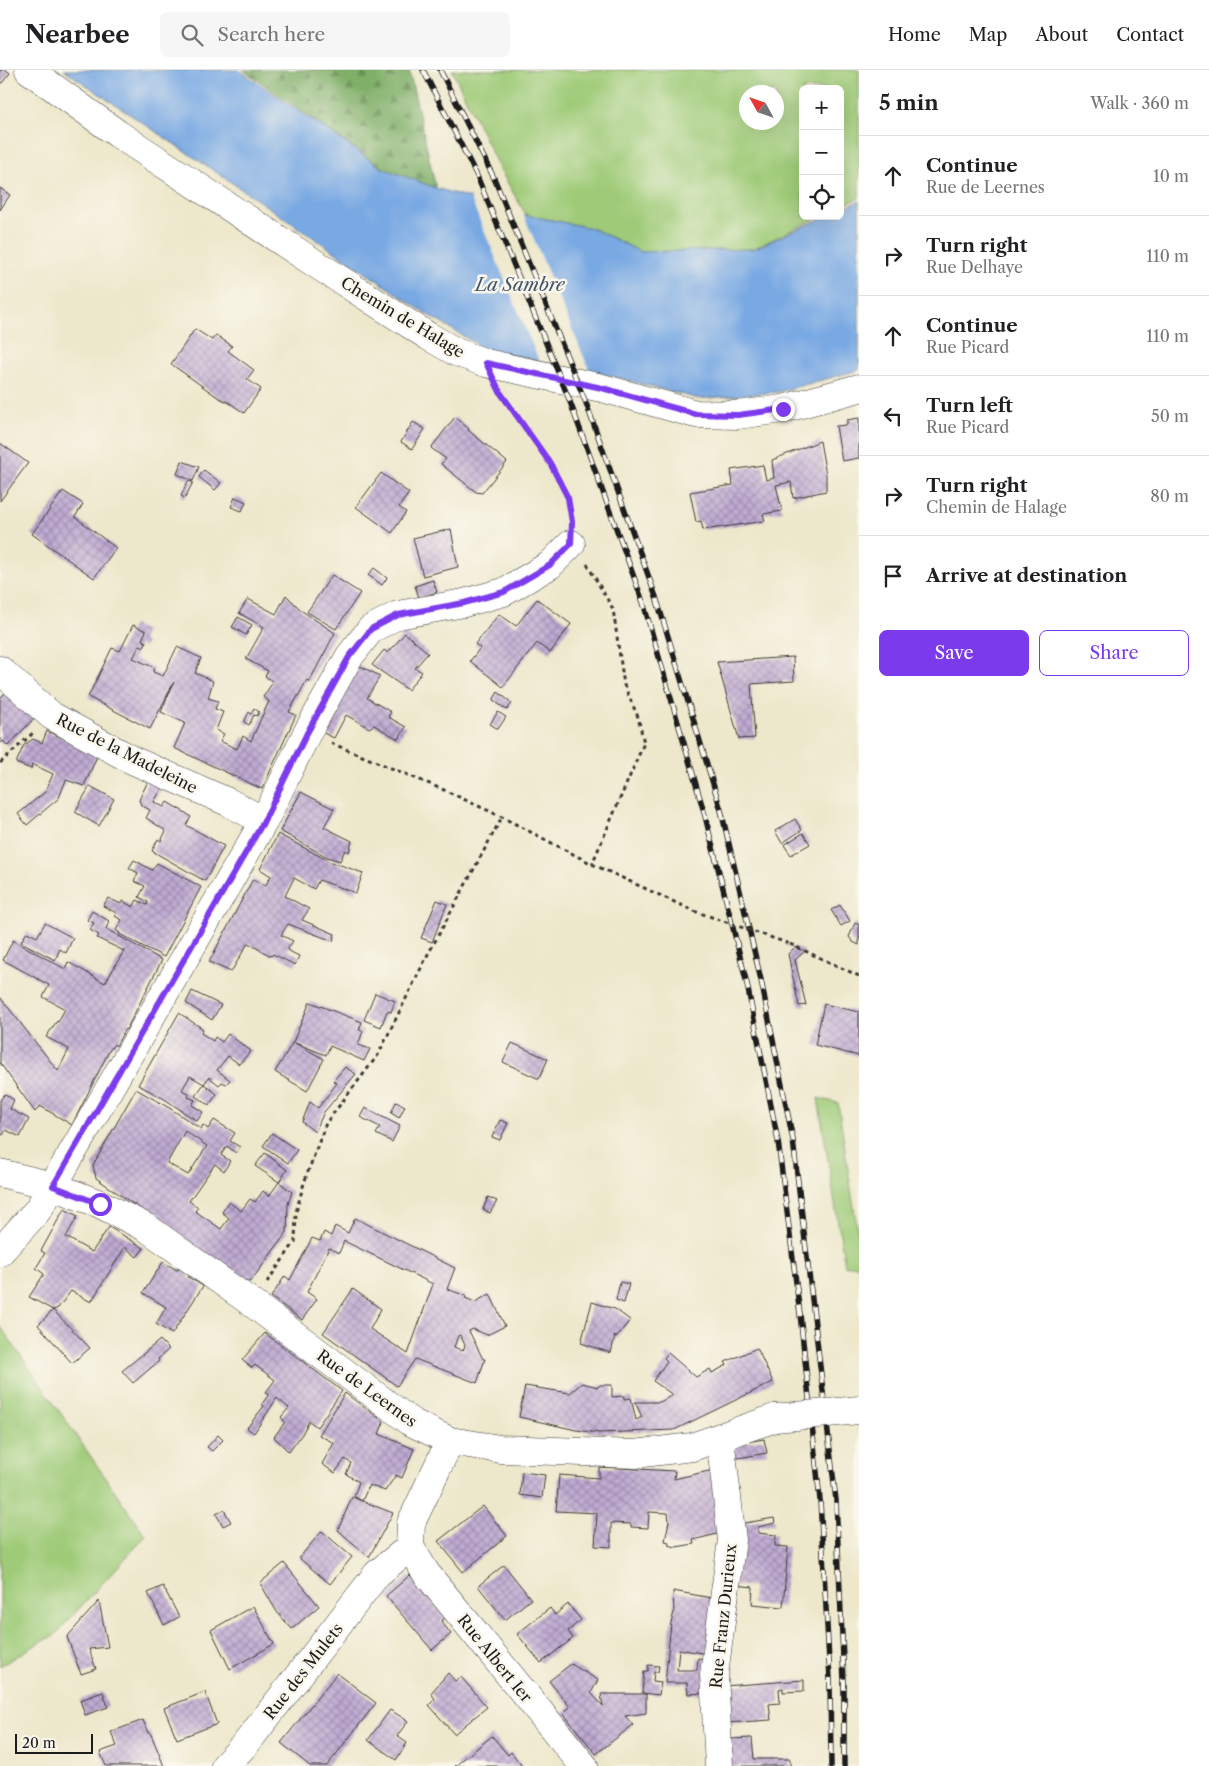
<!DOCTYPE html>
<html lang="en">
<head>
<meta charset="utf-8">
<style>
	body { margin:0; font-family:"Libre Caslon Text",serif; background:#f6f6f6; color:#202124 }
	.controls { position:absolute; right:15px; top:15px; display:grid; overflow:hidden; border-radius:8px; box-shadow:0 5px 20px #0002 }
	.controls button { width:45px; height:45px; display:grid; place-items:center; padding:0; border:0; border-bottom:1px solid #e0e0e0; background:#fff; color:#202124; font:25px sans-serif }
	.compass { position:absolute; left:739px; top:15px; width:45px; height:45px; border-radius:50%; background:#fff; box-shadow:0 5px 20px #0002; rotate:310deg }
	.scale { position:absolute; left:15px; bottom:12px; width:78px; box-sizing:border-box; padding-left:5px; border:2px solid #1c1c1c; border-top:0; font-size:14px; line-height:18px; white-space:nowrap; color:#1c1c1c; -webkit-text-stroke:4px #fbf7ec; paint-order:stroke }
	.stop { position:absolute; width:15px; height:15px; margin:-11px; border:4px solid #7c3aed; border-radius:50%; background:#fff }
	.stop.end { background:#7c3aed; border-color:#fff; box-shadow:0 1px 5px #0008 }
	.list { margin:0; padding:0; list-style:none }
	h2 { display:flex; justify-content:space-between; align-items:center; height:65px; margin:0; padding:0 20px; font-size:21px }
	h2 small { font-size:16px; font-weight:400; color:#757577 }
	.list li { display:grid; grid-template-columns:32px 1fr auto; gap:15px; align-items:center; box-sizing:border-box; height:80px; padding:0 20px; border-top:1px solid #e0e0e0 }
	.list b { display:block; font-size:19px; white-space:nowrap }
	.list p { margin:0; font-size:16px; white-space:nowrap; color:#757577 }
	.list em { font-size:16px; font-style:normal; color:#757577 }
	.actions { display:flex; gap:10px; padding:15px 20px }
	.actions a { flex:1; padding:11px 0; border:1px solid #7c3aed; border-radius:8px; text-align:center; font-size:18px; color:#7c3aed }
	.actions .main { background:#7c3aed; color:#fff }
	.icon { flex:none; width:28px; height:28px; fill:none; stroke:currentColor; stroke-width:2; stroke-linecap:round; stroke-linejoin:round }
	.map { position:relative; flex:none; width:859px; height:1696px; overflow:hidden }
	header { display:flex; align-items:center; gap:30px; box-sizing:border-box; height:70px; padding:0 25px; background:#fff; border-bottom:1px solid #e0e0e0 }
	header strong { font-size:24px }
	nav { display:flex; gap:28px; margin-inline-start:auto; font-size:18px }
	.search { width:350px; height:45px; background:#f6f6f6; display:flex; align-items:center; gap:12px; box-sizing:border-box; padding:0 18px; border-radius:8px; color:#757577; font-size:19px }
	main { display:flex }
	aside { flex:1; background:#fff }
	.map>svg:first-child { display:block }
	.green { fill:#9fcb78; stroke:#5e744a; fill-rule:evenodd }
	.forest { fill:url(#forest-firs); stroke:#4e6642 }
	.water { fill:#79a9e3; stroke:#4a6280 }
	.pier { fill:#ede7cb }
	.building { fill:url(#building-cross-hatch); fill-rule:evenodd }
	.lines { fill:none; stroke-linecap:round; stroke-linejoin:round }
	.minor-casing { stroke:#3b3a36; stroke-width:29 }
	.path { stroke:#3b3a36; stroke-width:3; stroke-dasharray:4 4; stroke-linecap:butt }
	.minor { stroke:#fff; stroke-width:28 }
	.rail-casing { stroke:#1c1c1c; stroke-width:5.5 }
	.rail { stroke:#fbf7ec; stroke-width:4; stroke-dasharray:11; stroke-linecap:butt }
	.minor-bridge-casing { stroke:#3b3a36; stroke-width:29; stroke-linecap:butt }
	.path-bridge { stroke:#3b3a36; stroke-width:3; stroke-dasharray:4 4; stroke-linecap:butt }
	.minor-bridge { stroke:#fff; stroke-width:28 }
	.route { stroke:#7c3aed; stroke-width:6 }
	.labels { text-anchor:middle; stroke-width:5; stroke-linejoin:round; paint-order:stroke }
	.street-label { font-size:16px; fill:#1c1c1c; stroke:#fbf7ec }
	.water-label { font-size:18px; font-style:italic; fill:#41546c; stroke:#fbf7ec }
</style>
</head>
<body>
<header>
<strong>Nearbee</strong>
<div class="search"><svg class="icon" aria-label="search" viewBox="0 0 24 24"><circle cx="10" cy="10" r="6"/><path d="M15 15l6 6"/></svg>Search here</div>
<nav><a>Home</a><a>Map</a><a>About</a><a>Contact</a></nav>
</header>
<main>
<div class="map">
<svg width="859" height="1696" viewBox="0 0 859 1696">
	<defs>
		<pattern id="forest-firs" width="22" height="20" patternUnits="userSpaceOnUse" patternTransform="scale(1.25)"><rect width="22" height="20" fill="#7faf68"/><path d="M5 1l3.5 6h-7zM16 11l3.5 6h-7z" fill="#678e55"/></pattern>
		<pattern id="building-cross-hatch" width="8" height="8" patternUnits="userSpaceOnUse" patternTransform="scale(1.25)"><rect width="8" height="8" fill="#c0aad3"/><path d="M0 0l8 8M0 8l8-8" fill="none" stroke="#9b8aaa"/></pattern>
	</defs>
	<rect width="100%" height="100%" fill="#fbf7ec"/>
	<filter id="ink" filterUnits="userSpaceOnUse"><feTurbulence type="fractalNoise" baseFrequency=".02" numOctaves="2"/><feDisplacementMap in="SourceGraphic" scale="10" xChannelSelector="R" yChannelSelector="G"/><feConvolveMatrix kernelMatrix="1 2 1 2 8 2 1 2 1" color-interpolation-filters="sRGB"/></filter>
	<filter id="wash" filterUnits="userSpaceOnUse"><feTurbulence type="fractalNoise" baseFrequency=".0096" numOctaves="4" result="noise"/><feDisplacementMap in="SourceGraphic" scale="20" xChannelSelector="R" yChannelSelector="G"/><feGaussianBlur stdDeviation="1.12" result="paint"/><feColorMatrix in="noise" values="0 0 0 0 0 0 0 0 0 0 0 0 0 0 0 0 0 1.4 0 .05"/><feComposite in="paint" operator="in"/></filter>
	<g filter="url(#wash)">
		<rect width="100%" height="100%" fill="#ede7cb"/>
		<path class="green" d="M452 0H859V128L840 137V19H803V146H821L753 179 641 182 592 158 526 145 499 98ZM746 22H776V52H746Z
			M818 1028 838 1033 859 1171V1195L845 1196Z
			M0 1256 146 1466 53 1567 46 1569 0 1596Z"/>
		<path class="forest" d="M243 0H409L436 118 382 98Z"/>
		<path class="water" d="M64 0H239L382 98 436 118 526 145 592 158 641 182 753 179 827 146H840V140L859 131V300L778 322 699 329 600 303 487 280 436 250Z"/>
		<path class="pier" d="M469 125 522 141 591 304 540 293Z"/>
		<g id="blocks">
			<path class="building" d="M0 0H6L10 3 2 13 0 12Z
				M0 118 10 125 0 140Z
				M195 259 212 270 216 265 232 276 228 281 254 300 247 309 261 319 244 343 230 333 219 328 171 294Z
				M455 347 469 359 468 360 507 392 482 423 476 422 441 394 446 389 431 378Z
				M859 348V388L842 391 836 356 847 355V350Z
				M413 352 425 359 412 379 401 372Z
				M820 371 826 405V421L793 428 791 412 776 415 782 441 763 444 765 451 703 460 701 451 696 452 690 422 733 415 731 400 763 395 766 410 774 408 772 390Z
				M0 373 28 393 0 431Z
				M182 391 199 397 193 411 177 404Z
				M204 400 221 413 215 420 199 407Z
				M381 403 409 423 399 437 406 442 392 463 356 437Z
				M188 411 193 412 185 428 181 426Z
				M63 421 83 434 75 447 116 478 94 508 32 464Z
				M235 427 246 432 242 441 231 437Z
				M451 459 458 497 423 506 413 468Z
				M374 498 387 508 382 515 368 505Z
				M332 505 360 523 336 559 307 542Z
				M433 510 437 522 419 528 415 516Z
				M286 525 302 541 335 563 309 612 307 610 289 642 296 645 262 719 174 678 185 653 161 642 174 612 150 659 88 627 112 578 120 581 133 555 146 561 142 570 146 572 144 577 140 575 133 588 155 598 153 602 163 606 177 577 201 588 195 603 213 611 208 628 218 631 215 639 223 642 216 660 224 664 220 671 237 679 243 666 251 671 269 631 263 627 273 612 265 606 268 601 246 589 264 557 239 543 248 529 276 544Z
				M537 529 571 554 550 583 537 573 503 617 470 591 480 578 475 574 499 544 516 556Z
				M238 547 252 555 246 565 232 557Z
				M405 563 428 583 415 598 422 602 408 620 372 595 384 580 388 583Z
				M793 587 794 611 751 614 755 668 739 669 717 592Z
				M352 592 380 606 367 628 391 642 388 647 406 657 398 669 374 655 369 658 346 645 334 668 315 659Z
				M12 616 40 642 8 676 3 671 0 674V628Z
				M498 622 512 633 507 640 493 630Z
				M254 638 259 642 257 646 254 645 249 655 244 652 249 642 251 644Z
				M498 642 506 647 498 659 490 654Z
				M47 661 98 684 84 716 66 710 59 728 27 755 18 744 45 722 53 704 32 694 31 699 16 693 24 675 33 669 42 673Z
				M149 709 163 716 154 732 164 737 167 732 186 743 191 747 186 755 224 776 205 811 152 781 158 769 161 771 166 761 146 748 150 740 141 735 139 730Z
				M90 716 114 729 99 756 75 742Z
				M301 722 334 739 324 757 352 771 349 782 345 780 340 791 327 787 280 761Z
				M795 749 802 760 782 773 775 761Z
				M803 763 810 774 791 785 784 775Z
				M278 764 329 791 363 803 356 823 319 810 314 819 294 808 285 826 309 839 302 850 335 864 333 871 288 854 281 865 293 871 287 880 299 886 295 895 273 884 271 886 248 873 231 902 209 892 253 809 265 816 271 806 260 799Z
				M134 790 152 800 157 793 201 817 164 887 119 864 120 863 116 860 122 850 115 846 116 843 113 841 103 836 108 828 121 834 123 831 133 837 137 830 147 835 148 832 139 827 145 816 134 811 138 803 129 798Z
				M437 830 447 834 432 872 421 868Z
				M840 835 850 851 841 856 831 840Z
				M92 841 109 851 106 859 162 890 126 960 125 959 116 976 114 974 109 981 72 1055 40 1036 35 1042 0 993V927L58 1001 69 979 46 967 57 951 58 952 65 939 43 927 49 915 3 890 13 870 65 899 68 892 105 913 124 881 97 868 99 865 90 860 94 853 87 850Z
				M45 853 73 868 66 883 60 879 55 890 21 872 27 862 37 867Z
				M855 853 859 855V875L853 872 849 867Z
				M795 877 805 881 795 890 806 935 799 936 788 884Z
				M192 921 221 935 212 950 186 933Z
				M375 923 395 931 391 942 387 941 381 957 364 950Z
				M310 932 362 952 359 960 363 961 358 975 370 979 364 991 330 976 326 985 295 973 324 989 307 1021 275 1002 293 972Z
				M824 934 859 942V986L815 975Z
				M179 943 203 959 201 963 213 971 215 967 222 972 228 964 251 981 239 994 228 986 217 1000 230 1010 226 1014 222 1012 219 1015 209 1007 204 1014 190 1006 182 1020 189 1024 188 1027 195 1030 192 1035 203 1042 197 1051 163 1028 138 1015Z
				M512 973 548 989 539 1009 503 992Z
				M345 997 356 1004 324 1042 315 1062 302 1052 310 1032 318 1038 337 1013 333 1011Z
				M204 1014 217 1024 209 1035 195 1026Z
				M136 1019 171 1039 201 1059 203 1055 208 1059 214 1050 235 1063 230 1071 240 1077 236 1083 227 1076 221 1085 230 1091 224 1101 215 1094 189 1131 198 1137 195 1141 221 1159 229 1148 222 1142 229 1132 241 1141 250 1129 255 1132 263 1121 269 1126 279 1112 255 1096 265 1083 287 1100 279 1112 292 1122 288 1134 287 1162 251 1211H244L96 1108 93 1095ZM185 1061 207 1076 188 1105 167 1093Z
				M5 1024 14 1030 10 1039 29 1049 20 1067 6 1060 3 1065 0 1063V1030Z
				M396 1032 405 1036 399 1048 391 1043Z
				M365 1038 400 1056 392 1072 376 1064 380 1057 360 1047Z
				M500 1050 508 1053 500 1070 492 1067Z
				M272 1063 297 1080 288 1093 263 1076Z
				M488 1127 497 1131 490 1143 483 1139Z
				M64 1139 78 1146 66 1167 92 1182 109 1157 144 1178 137 1187 125 1177 91 1232 71 1221 58 1238 53 1240 29 1227 44 1204 36 1198 45 1183 41 1181Z
				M355 1148 455 1198 447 1219 466 1226 465 1228 475 1232 490 1224 505 1256 487 1265 473 1259 469 1261 483 1289H485L477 1313 415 1289 397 1316 323 1263 353 1219 381 1239 370 1259 408 1284 433 1214 344 1171 339 1183 329 1178 307 1222 317 1229 302 1250 271 1227 285 1206 290 1210 312 1168 320 1171 324 1162 331 1166 335 1156 348 1163ZM460 1265 465 1275 463 1281 454 1277 458 1266Z
				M163 1192 177 1200 183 1197 190 1203 188 1207 203 1216 172 1264 156 1254 166 1237 143 1223Z
				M620 1212 629 1214 624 1233 616 1230Z
				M592 1232 615 1239 630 1250 616 1268 615 1266 611 1283 581 1273Z
				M53 1240 90 1278 72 1293 38 1255Z
				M265 1263 342 1321 317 1357 309 1351 302 1364 289 1382 274 1367 285 1352 281 1347 289 1338 277 1328 254 1363 247 1358 264 1336 262 1334 269 1324 266 1322 275 1310 255 1295 252 1298 242 1290Z
				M160 1270 169 1279 158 1289 159 1291 133 1313 122 1301Z
				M757 1278 773 1312 674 1360 599 1363 576 1360 519 1347 525 1316 570 1323 582 1313 598 1317 600 1315H612V1327L624 1326V1329L631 1328 636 1350 642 1347 635 1332H660L673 1325 653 1311 667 1291 664 1288 668 1283 696 1307 710 1299 712 1303 727 1295 725 1292Z
				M345 1323 384 1352 379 1364 414 1379 402 1408 396 1405 385 1421 369 1415 362 1431 393 1443 369 1487 338 1460 352 1427 362 1431 354 1426 359 1412 346 1404 351 1393 345 1389 335 1403 322 1394 334 1373 319 1365Z
				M218 1365 223 1370 212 1381 207 1377Z
				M764 1369 767 1383 732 1389 729 1375Z
				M599 1397 675 1401 674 1409 713 1400 721 1463 693 1470 694 1474 676 1477 668 1475 669 1472 665 1471 669 1451 668 1443 649 1442 648 1458 631 1457V1454L611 1453V1477L595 1476 597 1443 556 1441 559 1405 599 1408Z
				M522 1402 545 1405 542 1428 520 1425Z
				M483 1436 507 1466 463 1502 438 1471Z
				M224 1440 231 1452 223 1456 216 1444Z
				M774 1448 775 1453 758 1457V1463L776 1465 775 1476 788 1477 783 1537 752 1534 753 1517 735 1515 739 1454Z
				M322 1461 352 1487 330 1514 299 1488Z
				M284 1493 319 1536 292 1559 277 1542 260 1513Z
				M504 1495 531 1529 505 1550 478 1516Z
				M410 1505 445 1548 441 1551 451 1564 432 1580 386 1526Z
				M163 1516 179 1547 164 1555 148 1523Z
				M673 1521 717 1529 707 1584 679 1579 677 1600H697L698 1588 707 1589 705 1623 688 1624 687 1613H665L671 1553 674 1542Z
				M99 1531 108 1577 89 1579 96 1599 81 1604 67 1567Z
				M568 1534 581 1550 568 1561 573 1568 541 1593 517 1564 550 1538 555 1545Z
				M253 1536 274 1574 230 1599 211 1560Z
				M571 1594 598 1610 591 1623 603 1636 601 1624H646V1643L625 1646 633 1655 596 1684 563 1643 570 1637 549 1611Z
				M648 1595 659 1596 658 1602H654L653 1611 661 1612 659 1625 642 1623 644 1601H648Z
				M337 1603 376 1633 327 1696H310L281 1673Z
				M448 1603 455 1611 461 1607 487 1637 454 1664 429 1635 435 1629 431 1623Z
				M804 1610V1621L783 1622V1618L779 1619 780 1633 769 1634 771 1650 726 1653 723 1616Z
				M103 1622 108 1637 85 1645 80 1630Z
				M205 1622 217 1654 177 1669 164 1638Z
				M390 1640 408 1651 397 1666 407 1673 396 1690 368 1670Z
				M143 1650 148 1663 150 1662 164 1696H106L100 1682 117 1676 111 1662Z
				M492 1666 508 1685 511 1682 522 1696H455Z
				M752 1668 754 1689H790V1696H730L728 1669Z"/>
		</g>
	</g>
	<g filter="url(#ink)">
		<use href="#blocks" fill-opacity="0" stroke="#3b3a36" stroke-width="1"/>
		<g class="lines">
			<defs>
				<path id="minor" d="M29 0 118 64 319 196 428 266 456 282 486 293 602 318 696 344 738 345 783 339 859 318
					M0 600 52 646 132 690 228 732 264 751
					M0 1103 53 1116 100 1134 147 1158 252 1233 411 1352 450 1371 500 1379 635 1384 692 1377 775 1348
					M0 1182 37 1141 53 1116 264 751 307 663 349 587 371 559 398 545 464 533 504 522 550 495 571 474
					M410 1477 426 1503 584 1696
					M225 1696 248 1671 377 1504 410 1477 411 1453 450 1371
					M719 1696 714 1604 732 1470 720 1367"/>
			</defs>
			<use href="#minor" class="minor-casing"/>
			<path class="path" d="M500 323 550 393 568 428 572 449
				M587 494 613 539 624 615 638 647 644 673 592 794
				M331 673 444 720 502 747 592 794 694 841
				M0 693 33 663
				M790 874 859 906
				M267 1212 295 1172 296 1142 304 1113 326 1053 378 985 426 888 502 747"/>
			<use href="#minor" class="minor"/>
			<defs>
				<path id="rail" d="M423 0 477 106 569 329 643 532 704 742 747 914 778 1071 800 1244 820 1430 830 1609 831 1696
					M440 0 494 108 586 333 656 527 721 740 761 910 793 1070 836 1430 844 1611V1696"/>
			</defs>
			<use href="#rail" class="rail-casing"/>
			<use href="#rail" class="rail"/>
			<defs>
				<path id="minor-bridge" d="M775 1348 859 1340"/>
			</defs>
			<use href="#minor-bridge" class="minor-bridge-casing"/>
			<path class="path-bridge" d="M694 841 790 874"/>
			<use href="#minor-bridge" class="minor-bridge"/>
		</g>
	</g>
	<g class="lines" filter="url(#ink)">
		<path class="route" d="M100 1134 53 1116 264 751 307 663 349 587 371 559 398 545 464 533 504 522 550 495 571 474 572 452 568 428 550 393 500 322 486 293 602 318 696 344 738 345 783 339"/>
	</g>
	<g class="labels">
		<g class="street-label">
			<text transform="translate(403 247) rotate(31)" y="6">Chemin de Halage</text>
			<text transform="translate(127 683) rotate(27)" y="6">Rue de la Madeleine</text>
			<text transform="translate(367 1318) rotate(36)" y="6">Rue de Leernes</text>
			<text transform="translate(723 1546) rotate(-84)" y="6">Rue Franz Durieux</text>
			<text transform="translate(495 1588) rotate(51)" y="6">Rue Albert Ier</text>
			<text transform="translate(303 1601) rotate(-52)" y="6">Rue des Mulets</text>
		</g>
		<g class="water-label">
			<text x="520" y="221">La Sambre</text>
		</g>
	</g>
</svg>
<div class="controls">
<button>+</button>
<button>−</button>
<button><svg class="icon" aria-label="locate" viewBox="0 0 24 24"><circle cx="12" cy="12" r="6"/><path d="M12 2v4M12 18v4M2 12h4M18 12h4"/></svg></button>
</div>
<svg class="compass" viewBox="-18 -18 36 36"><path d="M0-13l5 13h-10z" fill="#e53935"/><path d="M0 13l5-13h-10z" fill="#757577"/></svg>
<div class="scale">20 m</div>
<div class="stop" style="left:100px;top:1134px"></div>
<div class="stop end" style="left:783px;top:339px"></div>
</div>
<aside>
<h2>5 min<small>Walk · 360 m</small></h2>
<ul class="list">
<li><svg class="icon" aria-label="ahead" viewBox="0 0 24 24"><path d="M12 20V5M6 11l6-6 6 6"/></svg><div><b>Continue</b><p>Rue de Leernes</p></div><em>10 m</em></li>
<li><svg class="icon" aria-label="right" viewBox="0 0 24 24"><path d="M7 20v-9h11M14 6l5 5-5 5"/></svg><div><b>Turn right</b><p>Rue Delhaye</p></div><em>110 m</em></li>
<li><svg class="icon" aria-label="ahead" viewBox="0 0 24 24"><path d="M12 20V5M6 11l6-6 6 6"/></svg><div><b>Continue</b><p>Rue Picard</p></div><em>110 m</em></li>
<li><svg class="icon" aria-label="left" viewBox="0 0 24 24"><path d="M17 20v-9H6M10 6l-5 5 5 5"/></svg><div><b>Turn left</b><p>Rue Picard</p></div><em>50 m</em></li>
<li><svg class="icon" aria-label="right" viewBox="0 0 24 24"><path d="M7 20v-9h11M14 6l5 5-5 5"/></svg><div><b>Turn right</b><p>Chemin de Halage</p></div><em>80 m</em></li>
<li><svg class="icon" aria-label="arrive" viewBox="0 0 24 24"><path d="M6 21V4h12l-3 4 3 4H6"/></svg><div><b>Arrive at destination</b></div></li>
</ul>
<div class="actions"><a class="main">Save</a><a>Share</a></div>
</aside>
</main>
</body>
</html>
